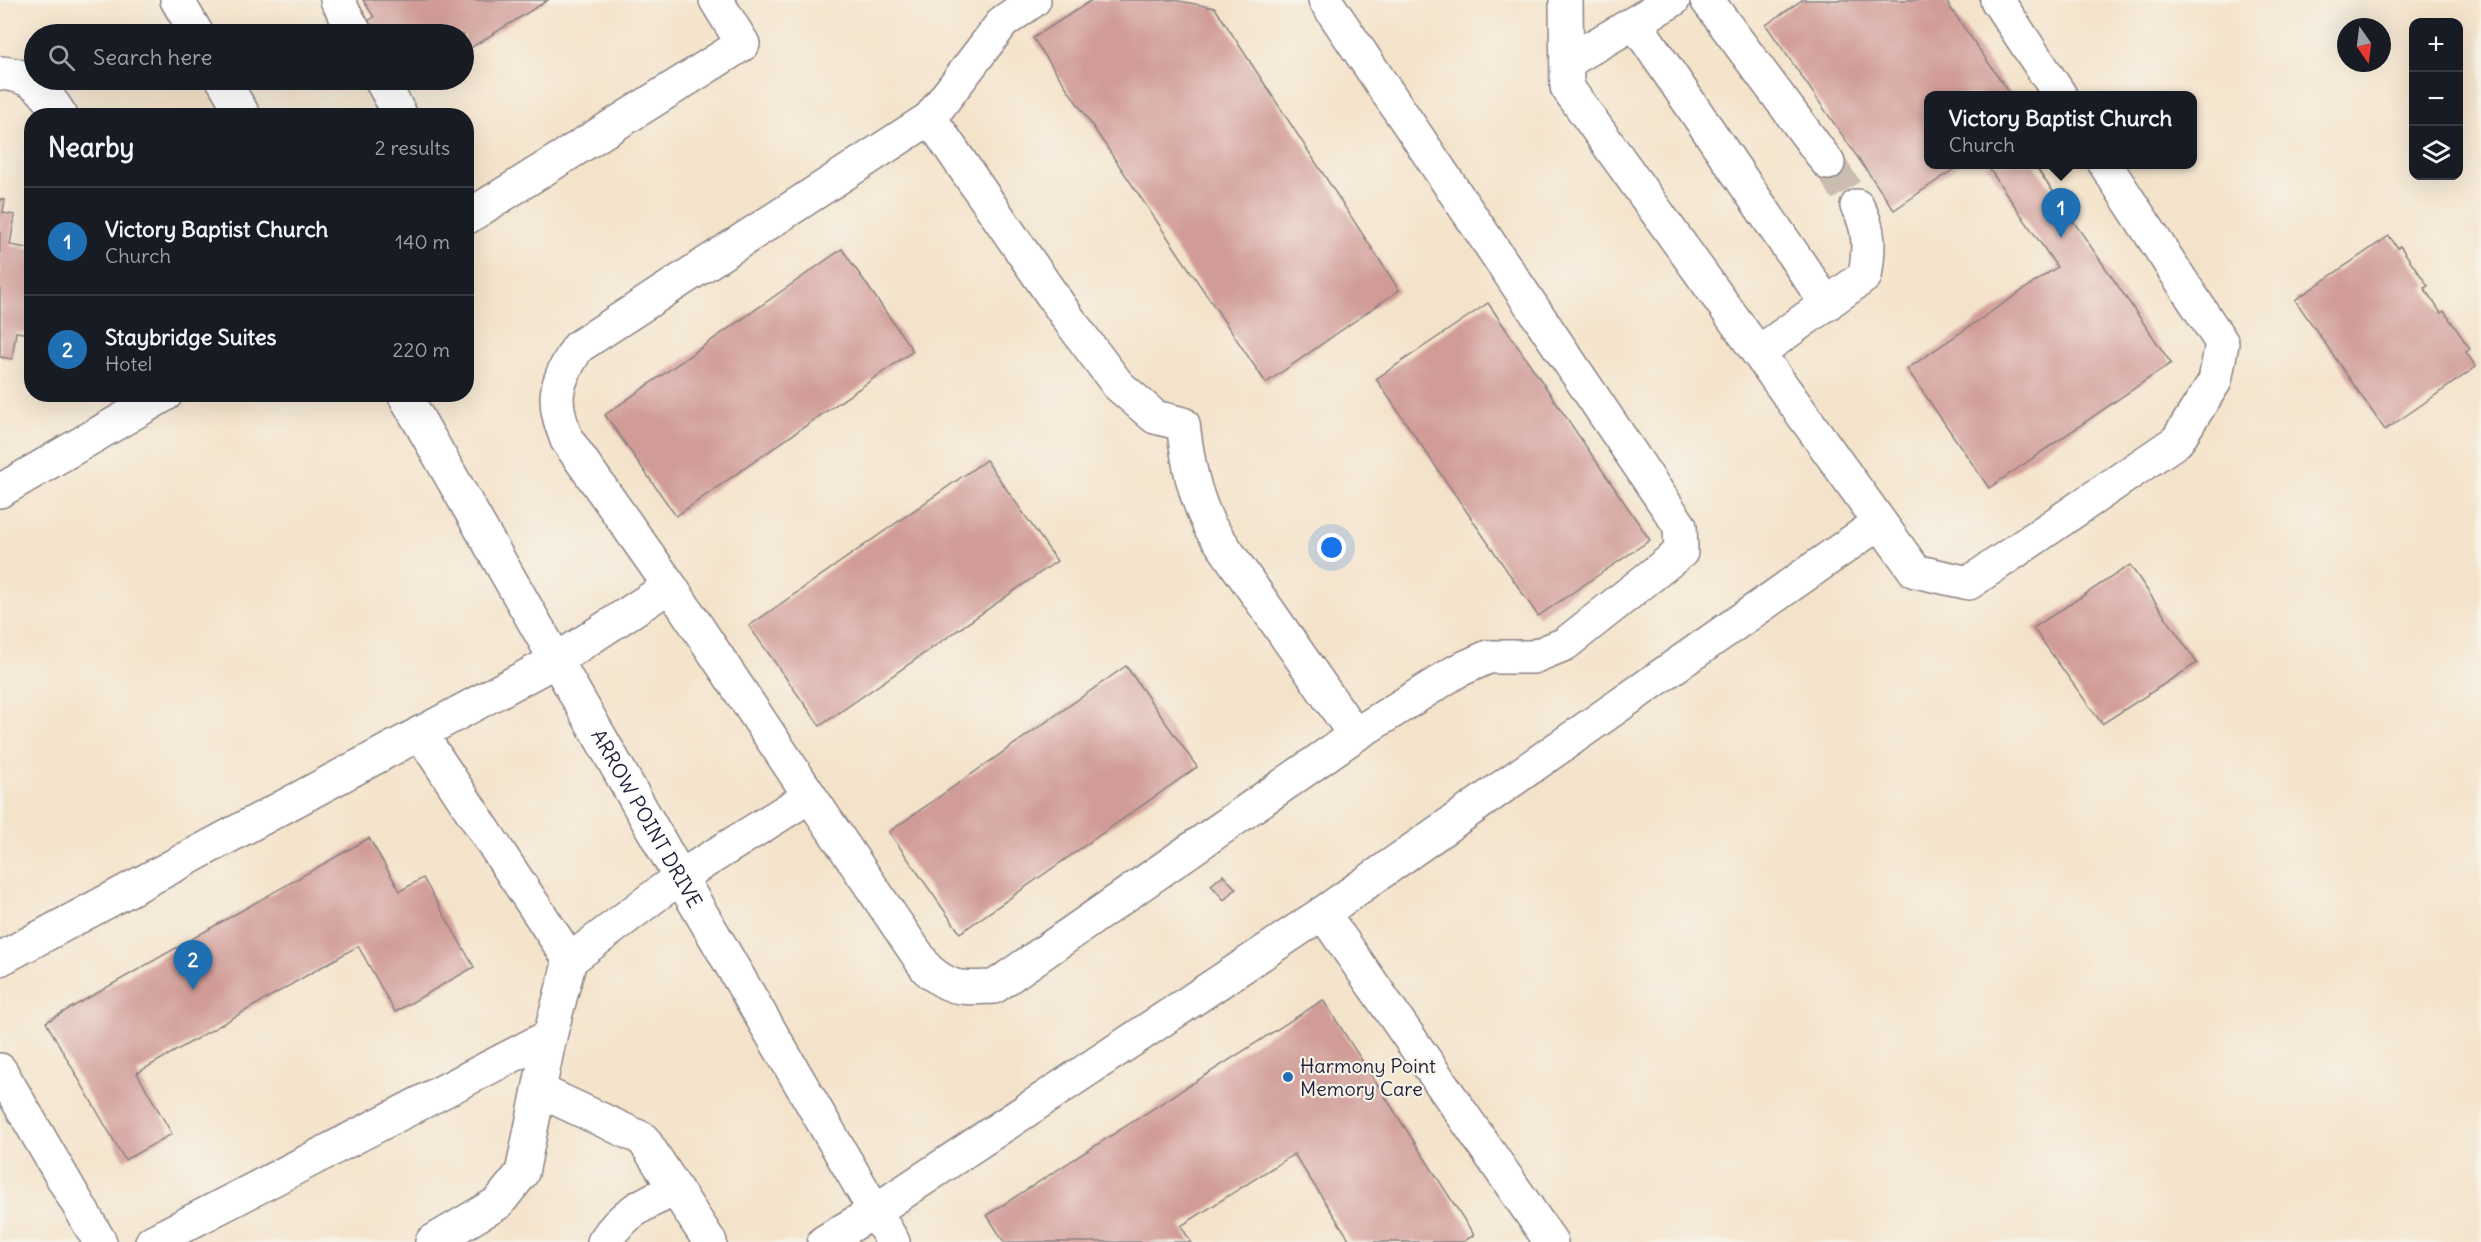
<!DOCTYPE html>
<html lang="en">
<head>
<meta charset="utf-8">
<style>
	body { margin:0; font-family:Delius,sans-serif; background:#242831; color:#f1f3f6 }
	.controls { position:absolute; right:18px; top:18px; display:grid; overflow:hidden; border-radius:12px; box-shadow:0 6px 24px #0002 }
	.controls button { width:54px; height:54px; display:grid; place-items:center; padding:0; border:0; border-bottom:2px solid #363941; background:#171b24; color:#f1f3f6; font:30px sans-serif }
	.compass { position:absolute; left:2337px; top:18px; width:54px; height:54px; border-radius:50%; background:#171b24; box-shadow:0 6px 24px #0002; rotate:166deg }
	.you { position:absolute; left:1332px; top:548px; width:21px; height:21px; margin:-15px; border:4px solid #fff; border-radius:50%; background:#1a73e8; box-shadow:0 0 0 9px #1a73e833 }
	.badge { display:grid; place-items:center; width:39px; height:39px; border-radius:50%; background:#1f6fb2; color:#fff; font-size:20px; font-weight:700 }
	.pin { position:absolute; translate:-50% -50px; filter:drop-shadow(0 2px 3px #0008) }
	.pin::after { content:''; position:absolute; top:32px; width:21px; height:18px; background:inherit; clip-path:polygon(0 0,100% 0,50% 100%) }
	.popup { position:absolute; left:1924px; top:91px; width:273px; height:78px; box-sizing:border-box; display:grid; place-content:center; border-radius:12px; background:#171b24; filter:drop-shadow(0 2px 4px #0005); font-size:20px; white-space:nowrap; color:#9ea1a6 }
	.popup b { font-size:22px; color:#f1f3f6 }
	.popup::after { content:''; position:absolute; left:50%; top:100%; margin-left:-12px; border:12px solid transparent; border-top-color:#171b24 }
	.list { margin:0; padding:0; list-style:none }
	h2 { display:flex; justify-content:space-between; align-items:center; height:78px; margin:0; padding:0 24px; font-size:26px }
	h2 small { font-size:20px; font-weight:400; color:#9ea1a6 }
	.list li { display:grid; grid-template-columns:39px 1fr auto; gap:18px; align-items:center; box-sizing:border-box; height:108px; padding:0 24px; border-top:2px solid #363941 }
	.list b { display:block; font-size:22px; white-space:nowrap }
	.list p { margin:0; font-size:20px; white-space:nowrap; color:#9ea1a6 }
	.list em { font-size:20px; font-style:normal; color:#9ea1a6 }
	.icon { flex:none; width:33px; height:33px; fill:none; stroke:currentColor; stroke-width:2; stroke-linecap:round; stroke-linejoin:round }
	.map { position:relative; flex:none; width:2481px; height:1242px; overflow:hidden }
	.search { position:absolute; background:#171b24; box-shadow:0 6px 24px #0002; left:24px; top:24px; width:450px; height:66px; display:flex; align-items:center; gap:15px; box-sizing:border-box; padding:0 21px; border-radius:33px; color:#9ea1a6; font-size:22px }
	.panel { position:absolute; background:#171b24; box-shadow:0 6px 24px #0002; left:24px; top:108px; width:450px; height:294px; border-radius:24px }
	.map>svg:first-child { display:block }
	.building { fill:#d19c98 }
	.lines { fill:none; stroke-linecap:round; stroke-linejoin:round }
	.minor-tunnel { stroke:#cabcae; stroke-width:33; stroke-dasharray:33 16; stroke-linecap:butt }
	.minor-casing { stroke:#8b8283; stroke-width:36 }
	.minor { stroke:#fff; stroke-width:33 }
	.poi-dot { fill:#1f6fb2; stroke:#f7f3e8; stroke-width:2 }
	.labels { text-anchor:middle; stroke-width:4.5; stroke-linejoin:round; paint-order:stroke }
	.street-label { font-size:20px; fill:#22223b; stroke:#f7f3e8 }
	.poi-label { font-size:20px; fill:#22223b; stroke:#f7f3e8; text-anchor:start }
</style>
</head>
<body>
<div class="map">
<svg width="2481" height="1242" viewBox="0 0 2481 1242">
	<rect width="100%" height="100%" fill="#f7f3e8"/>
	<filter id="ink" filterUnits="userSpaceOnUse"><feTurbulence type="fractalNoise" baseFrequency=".0167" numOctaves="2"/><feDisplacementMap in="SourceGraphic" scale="12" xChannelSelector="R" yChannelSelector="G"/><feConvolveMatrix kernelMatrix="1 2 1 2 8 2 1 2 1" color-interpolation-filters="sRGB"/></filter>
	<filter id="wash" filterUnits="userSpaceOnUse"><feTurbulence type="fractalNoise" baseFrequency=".008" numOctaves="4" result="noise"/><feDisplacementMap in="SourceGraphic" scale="24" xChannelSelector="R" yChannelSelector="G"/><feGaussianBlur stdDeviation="1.35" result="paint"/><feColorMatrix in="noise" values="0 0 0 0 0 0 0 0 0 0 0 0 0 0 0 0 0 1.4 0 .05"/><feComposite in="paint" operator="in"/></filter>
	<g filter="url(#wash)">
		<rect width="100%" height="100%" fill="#f4e3cb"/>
		<g id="blocks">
			<path class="building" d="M363 0H548L464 52V34H371L364 24 374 17Z
				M1092 0H1174L1215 8 1399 290 1266 383 1033 38Z
				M1802 0H1945L2011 95H1929V164H1961L1894 210 1766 25Z
				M1986 164H2034L2171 363 1989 488 1907 369 2057 267Z
				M0 199 5 200 3 213 15 215 10 245 32 249V334L16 332 12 359 0 357Z
				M2389 236 2398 248 2400 246 2428 286 2424 288 2441 313 2444 311 2470 349 2466 352 2476 367 2385 430 2295 300Z
				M842 249 913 351 676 516 605 415Z
				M1488 303 1650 540 1538 616 1376 379Z
				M986 460 1057 561 820 726 749 626Z
				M2130 565 2197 663 2102 724 2033 628Z
				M1126 666 1197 767 960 933 889 832Z
				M369 838 400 891 423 878 474 967 395 1012 358 946 137 1073 172 1134 125 1160 46 1022Z
				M1223 875 1236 889 1224 900 1211 885Z
				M1323 1000 1474 1235 1463 1242H1351L1294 1154 1181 1226 1191 1242H1004L987 1215Z"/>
		</g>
	</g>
	<g filter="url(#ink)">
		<use href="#blocks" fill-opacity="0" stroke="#8b8283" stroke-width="1.5"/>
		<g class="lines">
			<path class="minor-tunnel" d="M1828 163 1857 206"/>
			<defs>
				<g id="minor">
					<path d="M177 0 197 34"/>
					<path d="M337 0 356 34"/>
					<path d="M1566 0 1567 87 1915 571 1969 583 2177 441 2215 381 2222 343 2105 164"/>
					<path d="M1707 0 1828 163"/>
					<path d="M1997 0 2060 95"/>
					<path d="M1635 23 1827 304"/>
					<path d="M1567 62 1673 0"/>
					<path d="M0 73C33 75 44 89 61 116"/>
					<path d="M223 80 244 116"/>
					<path d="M381 80 401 116"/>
					<path d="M930 118 1070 321 1118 385 1155 417 1183 424C1188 463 1193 492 1210 527L1355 735"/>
					<path d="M466 218 743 44 716 0"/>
					<path d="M1758 353 1865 276C1869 251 1871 228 1857 206"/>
					<path id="s1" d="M404 394 680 877 893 1242"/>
					<path d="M0 491 166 394"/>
					<path d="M670 586 567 440C551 399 554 385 578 347L930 118 1003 22 1034 0"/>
					<path d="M420 733 570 960"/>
					<path d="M810 796 927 969C952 991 962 988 994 987L1355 735 1457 671 1488 657H1533L1565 644 1681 552 1680 526 1325 0"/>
					<path d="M1323 913 1551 1242"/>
					<path d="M0 959 555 661 670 586 810 796 680 877 570 960 550 1036 522 1173 498 1203 432 1242"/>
					<path d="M0 1070 100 1242"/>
					<path d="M540 1091 643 1139 710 1242"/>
					<path d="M152 1242 550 1036"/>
					<path d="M604 1242C622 1214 645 1202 675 1190"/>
					<path d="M824 1242 875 1211 1323 913 1879 523"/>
				</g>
			</defs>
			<use href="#minor" class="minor-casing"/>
			<use href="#minor" class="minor"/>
		</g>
	</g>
	<circle class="poi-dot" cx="1288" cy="1077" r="6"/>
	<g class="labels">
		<g class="street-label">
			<text dy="7" stroke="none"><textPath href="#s1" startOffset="489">ARROW POINT DRIVE</textPath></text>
		</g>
		<g class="poi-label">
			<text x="1300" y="1073">Harmony Point<tspan x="1300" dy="23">Memory Care</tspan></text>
		</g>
	</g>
</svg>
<div class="controls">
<button>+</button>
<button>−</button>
<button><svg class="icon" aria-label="layers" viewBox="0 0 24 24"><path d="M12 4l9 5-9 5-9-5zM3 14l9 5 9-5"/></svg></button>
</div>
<svg class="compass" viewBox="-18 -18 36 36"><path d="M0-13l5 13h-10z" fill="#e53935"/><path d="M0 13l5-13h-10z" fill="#9ea1a6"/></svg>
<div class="you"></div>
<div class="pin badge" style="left:2061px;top:238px">1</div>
<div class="popup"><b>Victory Baptist Church</b>Church</div>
<div class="pin badge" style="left:193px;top:990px">2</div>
<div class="search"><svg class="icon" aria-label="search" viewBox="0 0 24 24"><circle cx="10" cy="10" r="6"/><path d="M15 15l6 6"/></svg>Search here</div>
<section class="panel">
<h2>Nearby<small>2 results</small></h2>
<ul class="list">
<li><span class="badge">1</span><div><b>Victory Baptist Church</b><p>Church</p></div><em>140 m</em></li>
<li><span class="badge">2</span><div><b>Staybridge Suites</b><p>Hotel</p></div><em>220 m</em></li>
</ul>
</section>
</div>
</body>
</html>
